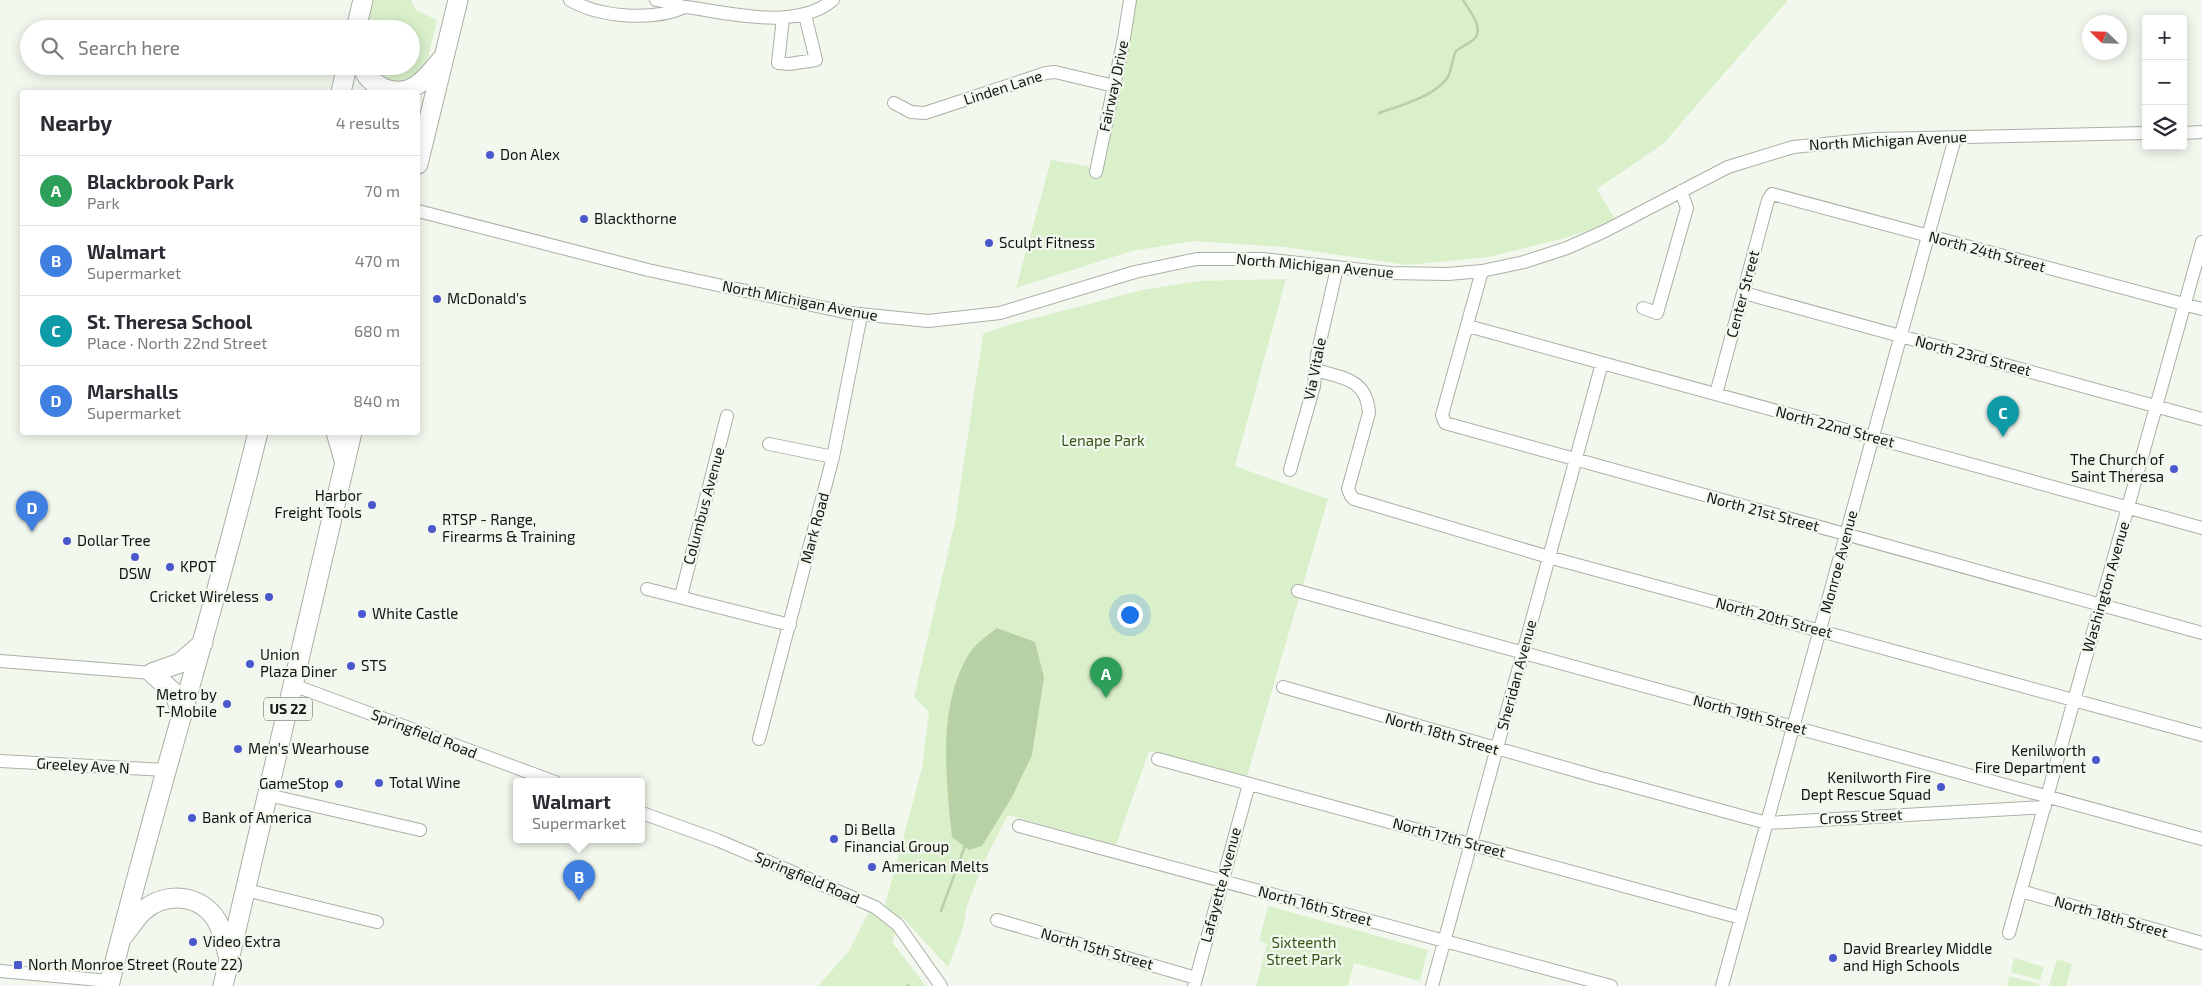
<!DOCTYPE html>
<html lang="en">
<head>
<meta charset="utf-8">
<style>
	body { margin:0; font-family:"Exo 2",sans-serif; background:#f7f7f7; color:#2b2b33 }
	.controls { position:absolute; right:15px; top:15px; display:grid; overflow:hidden; border-radius:5px; box-shadow:0 2px 12px #0003 }
	.controls button { width:45px; height:45px; display:grid; place-items:center; padding:0; border:0; border-bottom:1px solid #e1e1e2; background:#fff; color:#2b2b33; font:25px sans-serif }
	.compass { position:absolute; left:2082px; top:15px; width:45px; height:45px; border-radius:50%; background:#fff; box-shadow:0 2px 12px #0003; rotate:293deg }
	.you { position:absolute; left:1129px; top:614px; width:18px; height:18px; margin:-12px; border:4px solid #fff; border-radius:50%; background:#1a73e8; box-shadow:0 0 0 8px #1a73e833 }
	.badge { display:grid; place-items:center; width:32px; height:32px; border-radius:50%; background:#ea580c; color:#fff; font-size:16px; font-weight:700 }
	.pin { position:absolute; translate:-50% -41px; filter:drop-shadow(0 1px 2px #0008) }
	.pin::after { content:''; position:absolute; top:26px; width:18px; height:15px; background:inherit; clip-path:polygon(0 0,100% 0,50% 100%) }
	.popup { position:absolute; left:513px; top:778px; width:132px; height:65px; box-sizing:border-box; display:grid; place-content:center; border-radius:5px; background:#fff; filter:drop-shadow(0 1px 4px #0005); font-size:16px; white-space:nowrap; color:#7c7c81 }
	.popup b { font-size:19px; color:#2b2b33 }
	.popup::after { content:''; position:absolute; left:50%; top:100%; margin-left:-10px; border:10px solid transparent; border-top-color:#fff }
	.list { margin:0; padding:0; list-style:none }
	h2 { display:flex; justify-content:space-between; align-items:center; height:65px; margin:0; padding:0 20px; font-size:21px }
	h2 small { font-size:16px; font-weight:400; color:#7c7c81 }
	.list li { display:grid; grid-template-columns:32px 1fr auto; gap:15px; align-items:center; box-sizing:border-box; height:70px; padding:0 20px; border-top:1px solid #e1e1e2 }
	.list b { display:block; font-size:19px; white-space:nowrap }
	.list p { margin:0; font-size:16px; white-space:nowrap; color:#7c7c81 }
	.list em { font-size:16px; font-style:normal; color:#7c7c81 }
	.icon { flex:none; width:28px; height:28px; fill:none; stroke:currentColor; stroke-width:2; stroke-linecap:round; stroke-linejoin:round }
	.map { position:relative; flex:none; width:2202px; height:986px; overflow:hidden }
	.search { position:absolute; background:#fff; box-shadow:0 2px 12px #0003; left:20px; top:20px; width:400px; height:55px; display:flex; align-items:center; gap:12px; box-sizing:border-box; padding:0 18px; border-radius:28px; color:#7c7c81; font-size:19px }
	.panel { position:absolute; background:#fff; box-shadow:0 2px 12px #0003; left:20px; top:90px; width:400px; height:345px; border-radius:5px }
	.map>svg:first-child { display:block }
	.green { fill:#daf0cb }
	.water { fill:#b7d1a5 }
	.lines { fill:none; stroke-linecap:round; stroke-linejoin:round }
	.stream { stroke:#b7d1a5; stroke-width:2.5 }
	.minor-casing { stroke:#aab0a6; stroke-width:14 }
	.highway-casing { stroke:#aab0a6; stroke-width:21 }
	.minor { stroke:#fff; stroke-width:12 }
	.highway { stroke:#fff; stroke-width:19 }
	.poi-dot { fill:#4b58cd; stroke:#f2f8ee; stroke-width:2 }
	.labels { text-anchor:middle; stroke-width:4.5; stroke-linejoin:round; paint-order:stroke }
	.shield { fill:#f2f8ee; stroke:#565953; stroke-width:1 }
	.shield-label { font-size:14px; font-weight:bold; fill:#131511 }
	.street-label { font-size:15px; fill:#131511; stroke:#f2f8ee }
	.poi-label { font-size:15px; fill:#131511; stroke:#f2f8ee; text-anchor:start }
	.park-label { font-size:15px; fill:#375619; stroke:#f2f8ee }
</style>
</head>
<body>
<div class="map">
<svg width="2202" height="986" viewBox="0 0 2202 986">
	<rect width="100%" height="100%" fill="#f2f8ee"/>
	<path class="green" d="M372 0H411L416 10 437 20 426 66 416 80 391 85 366 66H411V29H365Z
		M1136 0H1788L1663 144 1597 189 1616 221 1565 238 1489 257 1407 265 1285 247 1193 241 1132 251 1016 288 1051 160 1103 169 1129 49Z
		M1286 279 1235 466 1328 499 1247 776 1149 751 1116 845 1008 815 984 862 967 906 963 928 948 967 902 917 892 942 926 986H818L849 951 869 911 885 905 922 768 929 712 914 697 955 522 983 334 1005 326 1142 290 1198 281Z
		M1268 906 1428 950 1420 981 1354 963 1348 986H1256L1267 944 1259 941Z
		M2014 958 2044 967 2040 980 2011 972Z
		M2057 959 2072 964 2066 986H2049Z
		M2009 976 2039 984V986H2007Z"/>
	<path class="water" d="M997 628 1035 642 1044 677 1032 755 1012 797 982 846 969 850 952 837C946 779 937 706 969 654 975 644 988 635 997 628Z"/>
	<g class="lines">
		<path class="stream" d="M1379 113C1399 106 1436 96 1448 77 1452 68 1452 59 1456 51 1461 47 1468 44 1473 40 1486 30 1469 10 1463 0
			M941 911 965 846
			M907 986 908 985"/>
		<defs>
			<path id="minor" d="M570 0C601 18 653 21 685 7
				M656 0C666 1 676 6 686 7 730 13 796 31 833 0
				M783 18 778 63 789 64 816 60 805 15
				M894 103 911 112 925 113 1046 73 1055 72 1114 86
				M2183 133 2202 132
				M1096 172 1124 38 1130 0
				M418 211 648 270 849 313 928 321 1000 313 1135 272 1197 259H1263L1390 273 1448 274 1482 271 1524 262 1567 248 1605 231 1728 167 1793 147 1876 139 2146 133
				M1482 271 1442 415 1445 423 2202 633
				M1744 293 2202 419
				M1643 308 1657 313 1687 208 1681 191
				M1468 326 2202 528
				M1316 370C1343 378 1367 379 1369 413L1348 489 1351 496 1354 499 1552 558 2202 735
				M1716 394 1768 200 1772 194 2202 309
				M769 444 833 457
				M1290 470 1314 386 1317 355 1337 268
				M647 589 790 625
				M1298 591 2202 839
				M681 596 727 416
				M0 661 152 673
				M293 685 555 782
				M1283 687 1601 778
				M759 739 833 457 861 315
				M1158 759 1741 918
				M0 761 166 770
				M1606 779 1767 823 2045 807
				M268 795 420 830
				M642 813 717 840 875 907 898 925 941 986
				M1019 826 1611 986
				M246 890 377 922
				M2021 891 2202 943
				M997 920 1196 978
				M2009 933 2202 242
				M0 971 110 981
				M1194 986 1249 784
				M1432 986 1602 363
				M1722 986 1955 138"/>
			<path id="highway" d="M356 29 363 0
				M362 66C369 86 395 98 414 87 426 80 434 68 442 59
				M341 92 347 66
				M418 164 458 0
				M336 432 344 460
				M152 673 180 663 203 643
				M152 673 173 692 183 714
				M124 935C130 927 136 918 143 911 166 891 201 894 217 921 223 932 225 946 229 958
				M109 986C154 800 213 618 258 432
				M223 986 352 432"/>
		</defs>
		<use href="#minor" class="minor-casing"/>
		<use href="#highway" class="highway-casing"/>
		<use href="#minor" class="minor"/>
		<use href="#highway" class="highway"/>
	</g>
	<g class="poi-dot">
		<circle cx="490" cy="155" r="5"/>
		<circle cx="584" cy="219" r="5"/>
		<circle cx="989" cy="243" r="5"/>
		<circle cx="437" cy="299" r="5"/>
		<circle cx="2174" cy="469" r="5"/>
		<circle cx="372" cy="505" r="5"/>
		<circle cx="432" cy="529" r="5"/>
		<circle cx="67" cy="541" r="5"/>
		<circle cx="135" cy="557" r="5"/>
		<circle cx="170" cy="567" r="5"/>
		<circle cx="269" cy="597" r="5"/>
		<circle cx="362" cy="614" r="5"/>
		<circle cx="250" cy="664" r="5"/>
		<circle cx="351" cy="666" r="5"/>
		<circle cx="227" cy="704" r="5"/>
		<circle cx="238" cy="749" r="5"/>
		<circle cx="2096" cy="760" r="5"/>
		<circle cx="379" cy="783" r="5"/>
		<circle cx="339" cy="784" r="5"/>
		<circle cx="1941" cy="787" r="5"/>
		<circle cx="192" cy="818" r="5"/>
		<circle cx="834" cy="839" r="5"/>
		<circle cx="872" cy="867" r="5"/>
		<circle cx="193" cy="942" r="5"/>
		<circle cx="1833" cy="958" r="5"/>
		<rect x="13" y="960" width="10" height="10" rx="2.5"/>
	</g>
	<g class="labels">
		<rect class="shield" x="264" y="697.5" width="48" height="23" rx="4"/>
		<g class="shield-label">
			<text x="288" y="714">US 22</text>
		</g>
		<g class="street-label">
			<text transform="translate(1114 86) rotate(-78)" y="5">Fairway Drive</text>
			<text transform="translate(1003 88) rotate(-18)" y="5">Linden Lane</text>
			<text transform="translate(1888 141) rotate(-3)" y="5">North Michigan Avenue</text>
			<text transform="translate(1987 252) rotate(15)" y="5">North 24th Street</text>
			<text transform="translate(1315 266) rotate(5)" y="5">North Michigan Avenue</text>
			<text transform="translate(1743 294) rotate(-75)" y="5">Center Street</text>
			<text transform="translate(800 301) rotate(11)" y="5">North Michigan Avenue</text>
			<text transform="translate(1973 356) rotate(15)" y="5">North 23rd Street</text>
			<text transform="translate(1315 369) rotate(-79)" y="5">Via Vitale</text>
			<text transform="translate(1835 427) rotate(15)" y="5">North 22nd Street</text>
			<text transform="translate(704 506) rotate(-75)" y="5">Columbus Avenue</text>
			<text transform="translate(1763 512) rotate(15)" y="5">North 21st Street</text>
			<text transform="translate(815 528) rotate(-75)" y="5">Mark Road</text>
			<text transform="translate(1839 562) rotate(-75)" y="5">Monroe Avenue</text>
			<text transform="translate(2106 587) rotate(-74)" y="5">Washington Avenue</text>
			<text transform="translate(1774 618) rotate(15)" y="5">North 20th Street</text>
			<text transform="translate(1517 675) rotate(-75)" y="5">Sheridan Avenue</text>
			<text transform="translate(1750 715) rotate(15)" y="5">North 19th Street</text>
			<text transform="translate(424 734) rotate(21)" y="5">Springfield Road</text>
			<text transform="translate(1442 734) rotate(16)" y="5">North 18th Street</text>
			<text transform="translate(83 766) rotate(3)" y="5">Greeley Ave N</text>
			<text transform="translate(1861 817) rotate(-3)" y="5">Cross Street</text>
			<text transform="translate(1449 838) rotate(15)" y="5">North 17th Street</text>
			<text transform="translate(807 878) rotate(23)" y="5">Springfield Road</text>
			<text transform="translate(1221 885) rotate(-75)" y="5">Lafayette Avenue</text>
			<text transform="translate(1315 906) rotate(15)" y="5">North 16th Street</text>
			<text transform="translate(2111 917) rotate(16)" y="5">North 18th Street</text>
			<text transform="translate(1097 949) rotate(16)" y="5">North 15th Street</text>
		</g>
		<g class="poi-label">
			<text x="500" y="160">Don Alex</text>
			<text x="594" y="224">Blackthorne</text>
			<text x="999" y="248">Sculpt Fitness</text>
			<text x="447" y="304">McDonald's</text>
			<text x="2164" y="465" text-anchor="end">The Church of<tspan x="2164" dy="17">Saint Theresa</tspan></text>
			<text x="362" y="501" text-anchor="end">Harbor<tspan x="362" dy="17">Freight Tools</tspan></text>
			<text x="442" y="525">RTSP - Range,<tspan x="442" dy="17">Firearms &amp; Training</tspan></text>
			<text x="77" y="546">Dollar Tree</text>
			<text x="180" y="572">KPOT</text>
			<text x="135" y="579" text-anchor="middle">DSW</text>
			<text x="259" y="602" text-anchor="end">Cricket Wireless</text>
			<text x="372" y="619">White Castle</text>
			<text x="260" y="660">Union<tspan x="260" dy="17">Plaza Diner</tspan></text>
			<text x="361" y="671">STS</text>
			<text x="217" y="700" text-anchor="end">Metro by<tspan x="217" dy="17">T-Mobile</tspan></text>
			<text x="248" y="754">Men's Wearhouse</text>
			<text x="2086" y="756" text-anchor="end">Kenilworth<tspan x="2086" dy="17">Fire Department</tspan></text>
			<text x="1931" y="783" text-anchor="end">Kenilworth Fire<tspan x="1931" dy="17">Dept Rescue Squad</tspan></text>
			<text x="389" y="788">Total Wine</text>
			<text x="329" y="789" text-anchor="end">GameStop</text>
			<text x="202" y="823">Bank of America</text>
			<text x="844" y="835">Di Bella<tspan x="844" dy="17">Financial Group</tspan></text>
			<text x="882" y="872">American Melts</text>
			<text x="203" y="947">Video Extra</text>
			<text x="1843" y="954">David Brearley Middle<tspan x="1843" dy="17">and High Schools</tspan></text>
			<text x="28" y="970">North Monroe Street (Route 22)</text>
		</g>
		<g class="park-label">
			<text x="1103" y="446">Lenape Park</text>
			<text x="1304" y="948">Sixteenth<tspan x="1304" dy="17">Street Park</tspan></text>
		</g>
	</g>
</svg>
<div class="controls">
<button>+</button>
<button>−</button>
<button><svg class="icon" aria-label="layers" viewBox="0 0 24 24"><path d="M12 4l9 5-9 5-9-5zM3 14l9 5 9-5"/></svg></button>
</div>
<svg class="compass" viewBox="-18 -18 36 36"><path d="M0-13l5 13h-10z" fill="#e53935"/><path d="M0 13l5-13h-10z" fill="#7c7c81"/></svg>
<div class="you"></div>
<div class="pin badge" style="left:1106px;top:698px;background:#2e9e5b">A</div>
<div class="pin badge" style="left:579px;top:901px;background:#3f7fe0">B</div>
<div class="popup"><b>Walmart</b>Supermarket</div>
<div class="pin badge" style="left:2003px;top:437px;background:#0f9aa8">C</div>
<div class="pin badge" style="left:32px;top:532px;background:#3f7fe0">D</div>
<div class="search"><svg class="icon" aria-label="search" viewBox="0 0 24 24"><circle cx="10" cy="10" r="6"/><path d="M15 15l6 6"/></svg>Search here</div>
<section class="panel">
<h2>Nearby<small>4 results</small></h2>
<ul class="list">
<li><span class="badge" style="background:#2e9e5b">A</span><div><b>Blackbrook Park</b><p>Park</p></div><em>70 m</em></li>
<li><span class="badge" style="background:#3f7fe0">B</span><div><b>Walmart</b><p>Supermarket</p></div><em>470 m</em></li>
<li><span class="badge" style="background:#0f9aa8">C</span><div><b>St. Theresa School</b><p>Place · North 22nd Street</p></div><em>680 m</em></li>
<li><span class="badge" style="background:#3f7fe0">D</span><div><b>Marshalls</b><p>Supermarket</p></div><em>840 m</em></li>
</ul>
</section>
</div>
</body>
</html>
